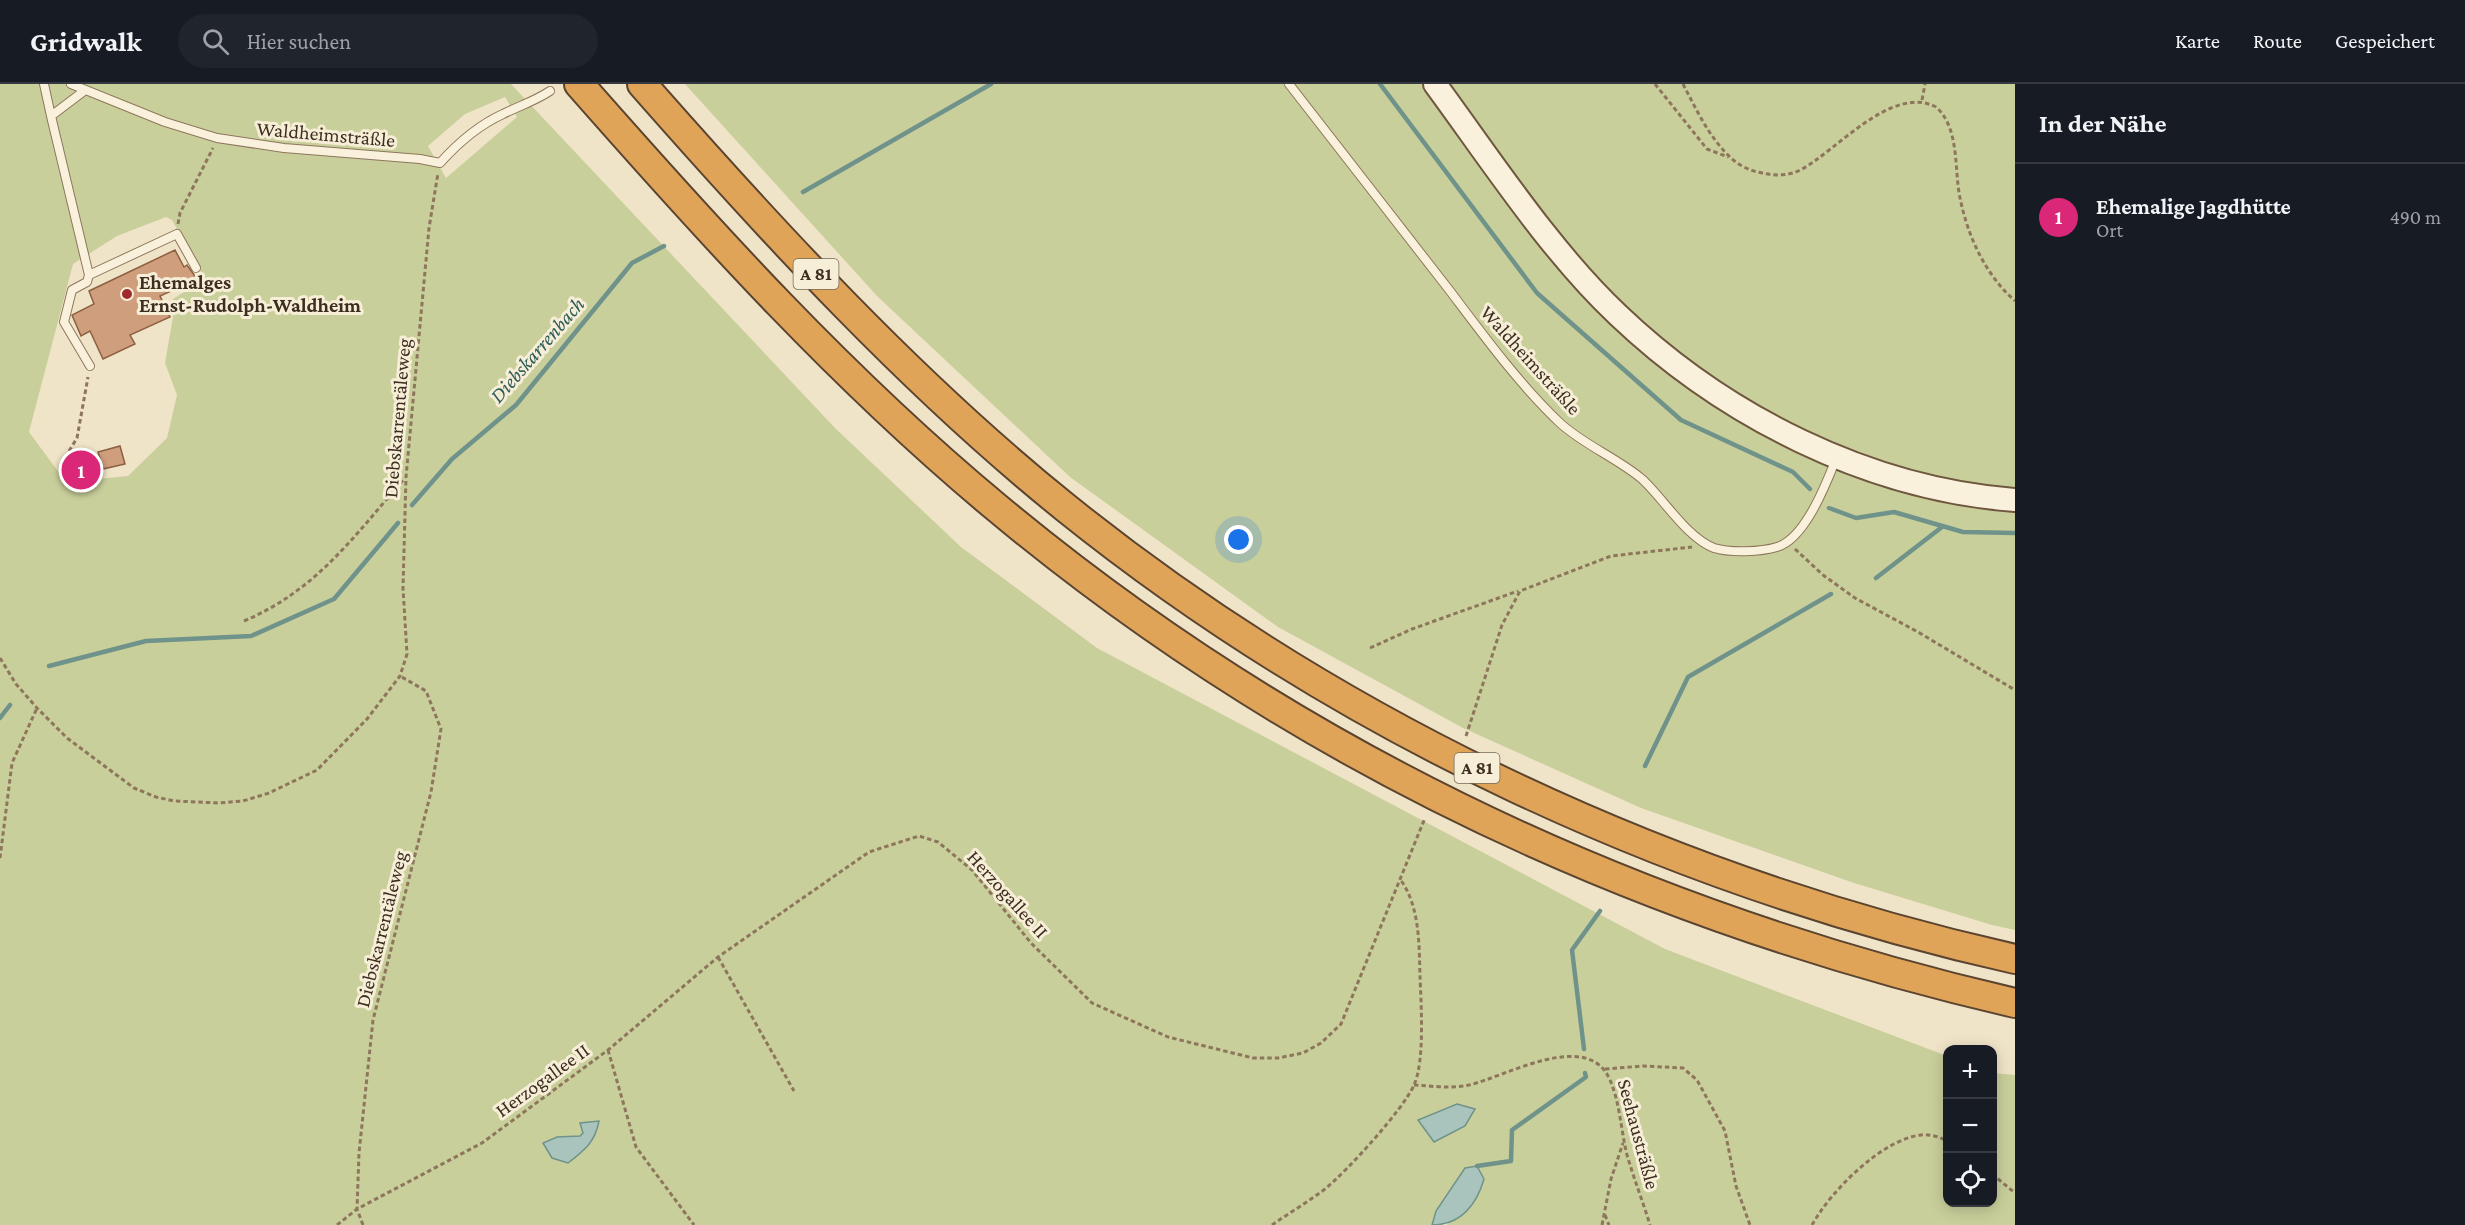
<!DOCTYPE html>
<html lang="de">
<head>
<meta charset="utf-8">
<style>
	body { margin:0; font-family:"Crimson Pro",serif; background:#20242c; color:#f1f3f6 }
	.controls { position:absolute; right:18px; bottom:18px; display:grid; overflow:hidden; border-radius:12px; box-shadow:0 3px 15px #0003 }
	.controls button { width:54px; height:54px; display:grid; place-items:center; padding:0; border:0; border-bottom:2px solid #363941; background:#171b24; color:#f1f3f6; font:30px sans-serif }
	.you { position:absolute; left:1239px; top:456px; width:21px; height:21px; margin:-15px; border:4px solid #fff; border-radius:50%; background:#1a73e8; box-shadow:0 0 0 9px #1a73e833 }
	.badge { display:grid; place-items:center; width:39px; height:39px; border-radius:50%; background:#db2777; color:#fff; font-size:20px; font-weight:700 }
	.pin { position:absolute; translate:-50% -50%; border:3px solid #fff; box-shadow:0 2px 6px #0006 }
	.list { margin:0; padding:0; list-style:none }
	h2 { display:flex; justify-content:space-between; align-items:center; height:78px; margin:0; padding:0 24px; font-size:26px }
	h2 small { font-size:20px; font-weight:400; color:#9ea1a6 }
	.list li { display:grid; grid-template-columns:39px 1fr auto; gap:18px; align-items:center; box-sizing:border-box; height:108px; padding:0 24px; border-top:2px solid #363941 }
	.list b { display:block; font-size:22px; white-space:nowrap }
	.list p { margin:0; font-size:20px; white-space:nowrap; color:#9ea1a6 }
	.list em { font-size:20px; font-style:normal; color:#9ea1a6 }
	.icon { flex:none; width:33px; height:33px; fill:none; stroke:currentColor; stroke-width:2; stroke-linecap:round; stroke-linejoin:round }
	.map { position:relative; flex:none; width:2015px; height:1141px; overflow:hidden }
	header { display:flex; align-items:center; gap:36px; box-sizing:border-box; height:84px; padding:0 30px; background:#171b24; border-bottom:2px solid #363941 }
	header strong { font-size:28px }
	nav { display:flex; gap:33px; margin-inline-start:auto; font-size:21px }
	.search { width:420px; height:54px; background:#20242c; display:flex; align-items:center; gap:15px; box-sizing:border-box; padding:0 21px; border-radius:33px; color:#9ea1a6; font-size:22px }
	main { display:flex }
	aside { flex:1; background:#171b24 }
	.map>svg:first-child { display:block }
	.green { fill:#c9cf9b; fill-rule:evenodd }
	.water { fill:#a9c4bc; stroke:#6f938a; stroke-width:1.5 }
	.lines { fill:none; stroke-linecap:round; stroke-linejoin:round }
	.stream { stroke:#6f938a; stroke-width:4.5 }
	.building { fill:#cf9f7d; stroke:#8d5f41; stroke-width:1.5 }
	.lane-casing { stroke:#8d765c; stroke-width:10 }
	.secondary-casing { stroke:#6f573f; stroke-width:26 }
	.highway-casing { stroke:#5b4430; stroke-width:32 }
	.path { stroke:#8d765c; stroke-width:3; stroke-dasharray:4.5 3; stroke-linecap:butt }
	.lane { stroke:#faf1dc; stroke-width:8 }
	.secondary { stroke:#faf1dc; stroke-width:22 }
	.highway { stroke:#e0a458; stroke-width:28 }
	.poi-dot { fill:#9e2a2b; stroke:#f7eed8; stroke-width:2 }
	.labels { text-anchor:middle; stroke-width:6; stroke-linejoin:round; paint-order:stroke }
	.shield { fill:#f7eed8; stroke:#756857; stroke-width:1.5 }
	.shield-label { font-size:18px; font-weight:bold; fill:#3d2e20 }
	.street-label { font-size:20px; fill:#3d2e20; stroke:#f7eed8 }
	.poi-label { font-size:20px; font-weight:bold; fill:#3d2e20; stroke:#f7eed8; text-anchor:start }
	.water-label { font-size:21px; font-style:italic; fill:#2f5d5a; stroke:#f7eed8 }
</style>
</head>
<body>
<header>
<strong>Gridwalk</strong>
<div class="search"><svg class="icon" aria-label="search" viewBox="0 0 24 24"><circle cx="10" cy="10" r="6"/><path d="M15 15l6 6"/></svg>Hier suchen</div>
<nav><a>Karte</a><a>Route</a><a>Gespeichert</a></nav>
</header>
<main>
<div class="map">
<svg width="2015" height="1141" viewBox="0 0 2015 1141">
	<rect width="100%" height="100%" fill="#f0e4c8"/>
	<path class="green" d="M0 0H511L835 344 961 463 1097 564 1665 865 1947 972 1948 1118H1992L1993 989 2015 991V1141H1446L1448 1140 1477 1082 1465 1084 1436 1127 1432 1141H0ZM505 13 517 33 446 94 428 62 465 30ZM166 133 172 136 205 195 173 215 174 227 165 279 177 311 167 354 128 392 66 398 29 348 73 180 117 152ZM583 1049 568 1079 557 1053 580 1052Z
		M685 0H2015V846L1992 841 1854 799 1641 724 1463 644 1278 543 1070 393 877 212Z"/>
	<path class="water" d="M1457 1020 1475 1025 1465 1042 1434 1058 1418 1036Z
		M599 1037C595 1058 585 1066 568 1079L552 1074 543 1059 557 1053 580 1052 583 1049 580 1039Z
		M1477 1082 1484 1095C1477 1120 1461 1141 1432 1141L1436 1127 1465 1084Z"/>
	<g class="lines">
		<path class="stream" d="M1380 0 1537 209 1681 336 1793 388 1810 405
			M803 108 991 0
			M412 421 452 375 516 321 632 179 664 162
			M1829 424 1856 434 1894 428 1963 448 2015 449
			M1876 494 1942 443
			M49 582 146 557 251 552 334 515 398 439
			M0 634 10 621
			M1645 682 1688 593 1831 510
			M1584 965 1572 866 1600 827
			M1477 1082 1511 1077 1512 1046 1586 993 1585 989"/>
	</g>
	<path class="building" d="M175 166 184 183 187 181 197 195 160 212 170 233 130 251 135 260 103 275 90 247 81 252 72 231 94 220 89 207Z
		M120 362 125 380 103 385 98 368Z
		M96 378 97 392 66 395 65 381Z"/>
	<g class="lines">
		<defs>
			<path id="lane" d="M44 0 51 32
				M71 0 165 38 217 54 284 64 420 75 440 79C457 60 479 41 503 30 519 22 535 17 550 7
				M1289 0C1342 69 1396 138 1450 207 1484 252 1519 300 1560 339 1584 361 1617 374 1642 395 1663 414 1687 454 1714 464 1730 469 1761 468 1777 463 1805 455 1826 400 1836 375
				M84 7 51 32 89 191 177 150 196 184
				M89 191 87 198 72 206 64 238 90 282"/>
			<path id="secondary" d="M1435 0C1491 76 1550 167 1618 231 1724 332 1868 405 2015 416"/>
			<path id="highway" d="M579 0C710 149 843 296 996 423 1293 671 1639 832 2015 919
				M642 0C772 148 913 301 1066 424 1341 645 1672 798 2015 875"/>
		</defs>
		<use href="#lane" class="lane-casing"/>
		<use href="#secondary" class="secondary-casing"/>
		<use href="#highway" class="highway-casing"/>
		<path class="path" d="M1655 0 1707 65 1728 73
			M1683 0C1696 25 1709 53 1730 73 1738 81 1750 87 1762 89 1775 92 1790 92 1802 85 1836 67 1892 0 1936 23 1960 44 1954 86 1960 114 1968 153 1985 190 2015 217
			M1922 16 1925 0
			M178 140 180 129 213 64
			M69 367 77 354 88 293
			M1795 465 1823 491 1855 514 1918 548 2015 606
			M244 537C317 506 354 452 405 394
			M1370 564 1412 545 1518 507
			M0 574 16 600 37 624 67 654 134 704 156 713 174 717 219 719 243 717 269 709 317 686 367 635 400 592 407 570 403 504 406 393 429 144 438 89
			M1466 652 1502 541 1520 507 1611 472 1692 463
			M0 774 12 679 37 624
			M718 873 794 1007
			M608 966 636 1063 694 1141
			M1605 985 1643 982 1683 984 1697 996 1725 1047 1736 1102 1750 1141
			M1414 1001C1432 1002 1451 1005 1469 1001 1505 993 1588 944 1610 996 1620 1019 1621 1047 1627 1071 1634 1095 1643 1118 1650 1141
			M1992 1090 2015 1109
			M1605 1131 1609 1141
			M337 1141 357 1125 482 1059 608 966 718 873 869 768 919 752 938 758 972 786 1031 859 1092 919 1168 953 1253 974H1278L1303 969 1321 959 1341 940 1425 734
			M363 1141 357 1125 359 1069 373 936 431 708 441 645 426 607 400 592
			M1272 1141C1289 1129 1308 1118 1325 1105 1347 1087 1403 1026 1414 1001 1425 977 1421 919 1420 892 1419 860 1420 822 1400 795
			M1602 1141 1611 1095 1623 1059
			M1812 1141C1830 1108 1882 1055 1921 1051 1931 1050 1939 1053 1948 1057"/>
		<use href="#lane" class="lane"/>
		<use href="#secondary" class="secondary"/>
		<use href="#highway" class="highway"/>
	</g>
	<circle class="poi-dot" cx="127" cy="210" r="6"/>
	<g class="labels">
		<g class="shield">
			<rect x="793.5" y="175" width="45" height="30" rx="4.5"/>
			<rect x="1454.5" y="669" width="45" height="30" rx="4.5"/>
		</g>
		<g class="shield-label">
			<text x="816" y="196">A 81</text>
			<text x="1477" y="690">A 81</text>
		</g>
		<g class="street-label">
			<text transform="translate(326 50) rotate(5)" y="7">Waldheimsträßle</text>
			<text transform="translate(1531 276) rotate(48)" y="7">Waldheimsträßle</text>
			<text transform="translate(397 334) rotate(-85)" y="7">Diebskarrentäleweg</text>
			<text transform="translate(1008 810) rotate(48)" y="7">Herzogallee II</text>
			<text transform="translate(381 845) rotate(-76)" y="7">Diebskarrentäleweg</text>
			<text transform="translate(542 996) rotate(-36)" y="7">Herzogallee II</text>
			<text transform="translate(1639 1050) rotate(75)" y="7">Seehausträßle</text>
		</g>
		<g class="poi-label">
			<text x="139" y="205">Ehemalges<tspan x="139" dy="23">Ernst-Rudolph-Waldheim</tspan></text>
		</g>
		<g class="water-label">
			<text transform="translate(537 266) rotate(-49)" y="7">Diebskarrenbach</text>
		</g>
	</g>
</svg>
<div class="controls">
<button>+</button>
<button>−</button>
<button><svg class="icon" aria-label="locate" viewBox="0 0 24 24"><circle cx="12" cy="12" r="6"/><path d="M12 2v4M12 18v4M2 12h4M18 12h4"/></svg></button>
</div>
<div class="you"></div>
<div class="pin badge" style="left:81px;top:386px">1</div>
</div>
<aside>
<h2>In der Nähe<small></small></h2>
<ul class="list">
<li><span class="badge">1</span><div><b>Ehemalige Jagdhütte</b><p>Ort</p></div><em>490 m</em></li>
</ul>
</aside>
</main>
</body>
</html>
